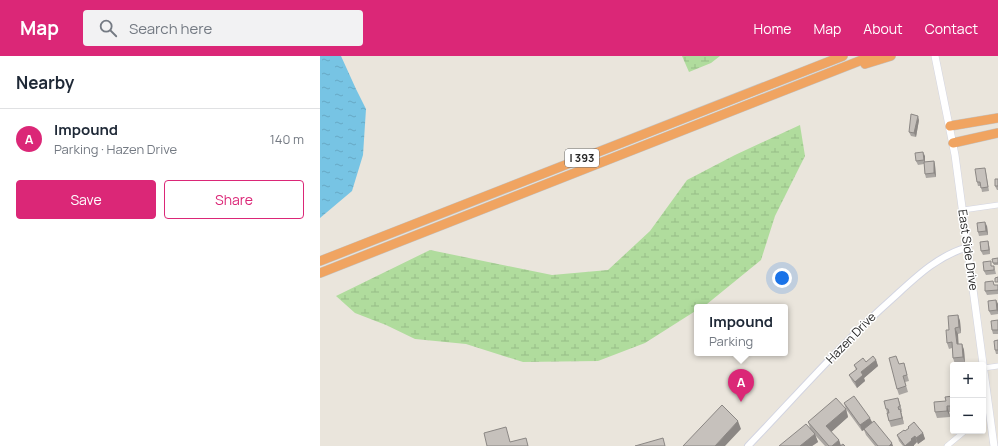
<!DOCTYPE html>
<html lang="en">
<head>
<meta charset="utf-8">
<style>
	body { margin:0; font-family:Manrope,sans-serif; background:#f2f2f3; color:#1f2937 }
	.controls { position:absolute; right:12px; bottom:12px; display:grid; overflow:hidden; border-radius:4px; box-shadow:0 2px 6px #0003 }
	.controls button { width:36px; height:36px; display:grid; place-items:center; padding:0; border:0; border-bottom:1px solid #e0e1e3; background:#fff; color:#1f2937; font:20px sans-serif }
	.you { position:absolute; left:462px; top:222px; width:14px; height:14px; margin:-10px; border:3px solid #fff; border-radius:50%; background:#1a73e8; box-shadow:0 0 0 6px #1a73e833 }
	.badge { display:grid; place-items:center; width:26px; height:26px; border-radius:50%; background:#db2777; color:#fff; font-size:13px; font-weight:700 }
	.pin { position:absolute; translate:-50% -33px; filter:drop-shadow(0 1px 2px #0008) }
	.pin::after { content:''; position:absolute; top:21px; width:14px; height:12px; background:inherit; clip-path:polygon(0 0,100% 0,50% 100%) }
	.popup { position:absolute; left:374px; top:248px; width:94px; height:52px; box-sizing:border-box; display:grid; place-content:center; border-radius:4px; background:#fff; filter:drop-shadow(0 1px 3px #0005); font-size:13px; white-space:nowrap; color:#747a83 }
	.popup b { font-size:15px; color:#1f2937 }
	.popup::after { content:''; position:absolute; left:50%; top:100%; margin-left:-8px; border:8px solid transparent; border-top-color:#fff }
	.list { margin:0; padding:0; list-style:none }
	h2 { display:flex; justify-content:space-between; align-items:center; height:52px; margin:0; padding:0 16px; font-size:17px }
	h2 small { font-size:13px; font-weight:400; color:#747a83 }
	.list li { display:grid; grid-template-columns:26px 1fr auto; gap:12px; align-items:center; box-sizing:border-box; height:60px; padding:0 16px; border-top:1px solid #e0e1e3 }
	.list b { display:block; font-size:15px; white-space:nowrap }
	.list p { margin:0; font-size:13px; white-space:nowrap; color:#747a83 }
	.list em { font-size:13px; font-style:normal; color:#747a83 }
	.actions { display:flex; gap:8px; padding:12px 16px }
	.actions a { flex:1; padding:9px 0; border:1px solid #db2777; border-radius:4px; text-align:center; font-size:14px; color:#db2777 }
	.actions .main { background:#db2777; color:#fff }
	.icon { flex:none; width:22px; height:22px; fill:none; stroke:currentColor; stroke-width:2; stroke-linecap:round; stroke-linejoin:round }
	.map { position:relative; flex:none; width:678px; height:390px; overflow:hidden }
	header { display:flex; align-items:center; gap:24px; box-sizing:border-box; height:56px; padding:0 20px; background:#db2777; color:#fff }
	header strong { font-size:19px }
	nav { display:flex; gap:22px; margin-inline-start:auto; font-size:14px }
	.search { width:280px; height:36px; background:#f2f2f3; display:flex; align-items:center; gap:10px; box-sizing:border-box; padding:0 14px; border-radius:4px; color:#747a83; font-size:15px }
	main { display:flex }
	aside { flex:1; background:#fff }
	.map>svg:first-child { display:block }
	.wetland { fill:url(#wetland-marsh) }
	.water { fill:url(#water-ripples) }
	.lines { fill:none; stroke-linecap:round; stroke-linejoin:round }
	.minor-casing { stroke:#d2d4e1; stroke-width:6 }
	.tertiary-casing { stroke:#d2d4e1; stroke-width:8 }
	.secondary-casing { stroke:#d2d4e1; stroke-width:8 }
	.motorway-casing { stroke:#c3c3c3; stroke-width:10 }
	.minor { stroke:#fff; stroke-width:5 }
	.tertiary { stroke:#fff; stroke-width:6 }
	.secondary { stroke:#fff; stroke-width:7 }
	.motorway { stroke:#f0a461; stroke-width:9 }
	.wall { fill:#aaa6a2 }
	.shaded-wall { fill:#8b8784 }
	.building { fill:#c6c1bc; stroke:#8b8784 }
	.labels { text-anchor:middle; stroke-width:3; stroke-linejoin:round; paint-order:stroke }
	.shield { fill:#fff; stroke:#696969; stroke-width:1 }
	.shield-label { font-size:11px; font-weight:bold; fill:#292929 }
	.street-label { font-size:12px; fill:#292929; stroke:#fff }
</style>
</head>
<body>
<header>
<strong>Map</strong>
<div class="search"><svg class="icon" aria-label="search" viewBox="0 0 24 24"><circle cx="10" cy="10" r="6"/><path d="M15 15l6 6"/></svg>Search here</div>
<nav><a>Home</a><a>Map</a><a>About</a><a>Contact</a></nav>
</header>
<main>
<aside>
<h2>Nearby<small></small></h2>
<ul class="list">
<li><span class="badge">A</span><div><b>Impound</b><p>Parking · Hazen Drive</p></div><em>140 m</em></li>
</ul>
<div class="actions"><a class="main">Save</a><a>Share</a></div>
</aside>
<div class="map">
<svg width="678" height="390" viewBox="0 0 678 390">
	<defs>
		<pattern id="wetland-marsh" width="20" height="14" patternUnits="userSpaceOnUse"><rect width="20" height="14" fill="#b0dc9d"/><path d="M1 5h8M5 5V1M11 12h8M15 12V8" fill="none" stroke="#97bd87"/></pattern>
		<pattern id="water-ripples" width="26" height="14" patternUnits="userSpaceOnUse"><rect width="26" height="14" fill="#77c4e4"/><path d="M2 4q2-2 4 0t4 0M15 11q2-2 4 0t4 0" fill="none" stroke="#67a8c4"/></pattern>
	</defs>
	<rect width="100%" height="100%" fill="#eae5dc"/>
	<path class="wetland" d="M362 0H400L391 7 369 16Z
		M480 69 485 100 455 160 441 204 387 248 382 251H377V254L325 287 278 305 203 306 146 288 95 283 66 269 35 257 16 240 110 194 232 219 288 214 330 175 367 124 415 99Z"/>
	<path class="water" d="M0 0H21L36 33 46 53 43 99 32 135 0 162Z"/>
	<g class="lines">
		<defs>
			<path id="minor" d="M643 154 678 149
				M664 312 678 310
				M627 390 645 375"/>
			<path id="tertiary" d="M428 390C476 340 521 288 573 242 596 221 617 200 648 191"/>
			<path id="secondary" d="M615 0 635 99 674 390"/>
			<path id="motorway" d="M545 8 571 0
				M630 70 678 62
				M633 87 678 77
				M0 205 523 0
				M0 217 552 0"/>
		</defs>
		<use href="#minor" class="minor-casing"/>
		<use href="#tertiary" class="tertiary-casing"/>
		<use href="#secondary" class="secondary-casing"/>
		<use href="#motorway" class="motorway-casing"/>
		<use href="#minor" class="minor"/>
		<use href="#tertiary" class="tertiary"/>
		<use href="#secondary" class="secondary"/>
		<use href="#motorway" class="motorway"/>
	</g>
	<path class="wall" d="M599 64 596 81 591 80 589 76Z
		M605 100V106L614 105 615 109 616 121 606 122 605 118 604 108 598 109 596 105Z
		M666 116 669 135 662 136 661 130H658L657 126Z
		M678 123V134H677L675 130Z
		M667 170 668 179 659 180 658 176Z
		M668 185 669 189 670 198 663 199 661 195Z
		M678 202V209H674L673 207Z
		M672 210H674L676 218 666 219 664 215Z
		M678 229V238L667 239 665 235Z
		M676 244 678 248V258L671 259 669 255Z
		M638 259 640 265 641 277 638 278V288H642L644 294 645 307 635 308 633 302 632 292 629 293 627 287 629 274Z
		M678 264V278H673L672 274Z
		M678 284V298H676L675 294Z
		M556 304 558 310 544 322 545 325 537 332 532 325 529 319 536 314 534 309 546 306Z
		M584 307 589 325 585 326 588 336 579 339 577 333 579 308Z
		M633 340V356H629L630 361 617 362 615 356 626 345Z
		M578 342 580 348 582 356H581L584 368 571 371 569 365 566 353Z
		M524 347 552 366 573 390H555L546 379 544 374 542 375 526 353Z
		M526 353 528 361 511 376 519 384 521 390H525H505L495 379 498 386 492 390H459L490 372 488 366Z
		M588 371 603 377 605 383 598 388 597 386 594 389V390H583L579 385 577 379 589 373Z"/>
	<path class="shaded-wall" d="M598 60 599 64 596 81 594 77Z
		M603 96 605 100V108L604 104Z
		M614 105 615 109 616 121 614 117Z
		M665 166 667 170 668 179 666 175Z
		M668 185 669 189 670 198 669 194Z
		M676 244 678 248V256L677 254Z
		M638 259 640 265 641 277 639 271Z
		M635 272 638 278 639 294 637 288Z
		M642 288 644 294 645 307 643 301Z
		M556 304 558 310 544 322 545 325 537 332 535 326 541 316Z
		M578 342 580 348 582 356 580 350Z
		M627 350 629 356 630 361 627 355Z
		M526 353 528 361 509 378 506 370Z
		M580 353 582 359 584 368 582 362Z
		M550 362 553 368 542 375 540 369Z
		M418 365 421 373 405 390H395Z
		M603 377 605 383 598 388 596 382Z
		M495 378 498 386 492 390H480Z
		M595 380 597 386 594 389V390H585L591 383Z
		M519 384 521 390H512Z
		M572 387 573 390H569Z"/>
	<path class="building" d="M591 58 598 60 594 77 589 76Z
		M603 96 604 104 596 105 595 97Z
		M614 105V117L605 118 604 106Z
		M665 112 668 131 661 132 660 126H657L655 113Z
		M675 123H678V130H675Z
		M665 166 666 175 658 176 657 167Z
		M668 185 669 194 661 195 660 186Z
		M678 202V207H673L672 203Z
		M671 205V210H674V214L664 215 663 206Z
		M678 221V226H675V222Z
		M673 225 674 229H678V234L665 235V226Z
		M676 244 677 254 669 255 668 245Z
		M638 259 639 271 635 272 637 288H642L643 301 633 302 632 286 627 287 626 274H629L628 260Z
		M678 264V274H672L671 265Z
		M678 284V294H675L674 285Z
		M553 300 556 304 541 316 543 319 535 326 529 319 537 313 534 309 543 302 546 306Z
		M576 300 579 308 584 307 587 319 583 320 586 330 577 333 569 302Z
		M534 340 550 362 540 369 524 347Z
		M633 340V350H627V355L615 356 614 346 626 345 625 341Z
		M516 342 526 353 506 370 519 384 512 390H509L488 366Z
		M578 342 580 350 578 351 579 354 580 353 582 362 569 365 567 357H569L568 353H566L564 345Z
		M402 349 418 365 395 390H363Z
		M554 365 572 387 569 390H558L544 373Z
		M594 366 603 377 596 382 595 380 591 383 592 384 585 390 577 379 584 374 585 375 589 372 588 371Z
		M486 368 495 378 480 390H459Z
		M186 371 190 386 206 382 208 390H167L164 377Z
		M343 382 345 390H315Z
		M523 388 525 390H520Z"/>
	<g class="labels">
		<rect class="shield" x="245" y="93" width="34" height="18" rx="3"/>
		<g class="shield-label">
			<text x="262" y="106">I 393</text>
		</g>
		<g class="street-label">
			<text transform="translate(648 194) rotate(82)" y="4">East Side Drive</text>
			<text transform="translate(531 282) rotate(-46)" y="4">Hazen Drive</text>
		</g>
	</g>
</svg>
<div class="controls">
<button>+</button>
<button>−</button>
</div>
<div class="you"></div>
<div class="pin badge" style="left:421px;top:346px">A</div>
<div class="popup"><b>Impound</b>Parking</div>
</div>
</main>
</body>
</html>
